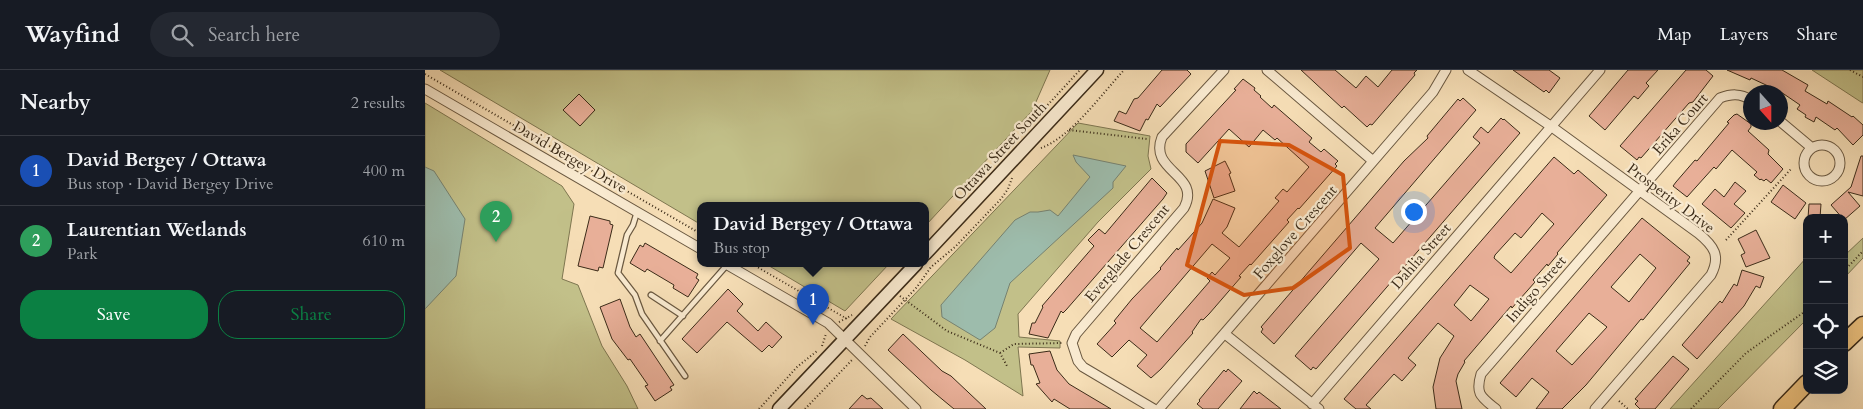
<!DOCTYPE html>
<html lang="en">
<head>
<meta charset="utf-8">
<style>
	body { margin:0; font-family:Cardo,serif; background:#242831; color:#f1f3f6 }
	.controls { position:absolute; right:15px; bottom:15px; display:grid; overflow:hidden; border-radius:10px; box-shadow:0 5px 20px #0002 }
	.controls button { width:45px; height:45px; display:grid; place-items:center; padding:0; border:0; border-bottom:1px solid #363941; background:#171b24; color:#f1f3f6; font:25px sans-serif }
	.compass { position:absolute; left:1318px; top:15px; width:45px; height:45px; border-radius:50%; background:#171b24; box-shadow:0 5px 20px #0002; rotate:159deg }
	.you { position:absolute; left:988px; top:141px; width:18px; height:18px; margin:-12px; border:4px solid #fff; border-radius:50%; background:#1a73e8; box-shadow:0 0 0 8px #1a73e833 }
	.badge { display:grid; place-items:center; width:32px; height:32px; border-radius:50%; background:#0b8043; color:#fff; font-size:16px; font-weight:700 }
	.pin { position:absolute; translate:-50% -41px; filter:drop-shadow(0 1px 2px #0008) }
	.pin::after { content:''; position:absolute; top:26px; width:18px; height:15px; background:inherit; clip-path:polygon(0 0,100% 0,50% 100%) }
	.popup { position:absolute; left:272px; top:132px; width:232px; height:65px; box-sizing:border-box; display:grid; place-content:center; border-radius:10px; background:#171b24; filter:drop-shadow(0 1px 4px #0005); font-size:16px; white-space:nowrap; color:#9ea1a6 }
	.popup b { font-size:19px; color:#f1f3f6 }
	.popup::after { content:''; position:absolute; left:50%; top:100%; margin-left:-10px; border:10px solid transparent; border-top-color:#171b24 }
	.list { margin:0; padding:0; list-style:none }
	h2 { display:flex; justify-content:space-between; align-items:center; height:65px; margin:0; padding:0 20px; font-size:21px }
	h2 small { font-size:16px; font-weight:400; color:#9ea1a6 }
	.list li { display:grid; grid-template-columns:32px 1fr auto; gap:15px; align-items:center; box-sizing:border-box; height:70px; padding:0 20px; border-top:1px solid #363941 }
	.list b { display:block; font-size:19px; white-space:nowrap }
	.list p { margin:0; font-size:16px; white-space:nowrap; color:#9ea1a6 }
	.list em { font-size:16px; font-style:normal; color:#9ea1a6 }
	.actions { display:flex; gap:10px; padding:15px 20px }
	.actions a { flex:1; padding:11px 0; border:1px solid #0b8043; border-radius:20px; text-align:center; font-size:18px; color:#0b8043 }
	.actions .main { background:#0b8043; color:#fff }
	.icon { flex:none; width:28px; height:28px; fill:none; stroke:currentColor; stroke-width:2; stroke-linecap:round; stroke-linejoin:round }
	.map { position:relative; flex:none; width:1438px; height:339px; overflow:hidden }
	header { display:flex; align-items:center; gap:30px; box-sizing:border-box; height:70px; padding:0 25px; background:#171b24; border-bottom:1px solid #363941 }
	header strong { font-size:24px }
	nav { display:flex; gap:28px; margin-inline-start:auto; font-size:18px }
	.search { width:350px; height:45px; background:#242831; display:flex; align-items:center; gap:12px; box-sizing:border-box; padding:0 18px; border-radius:28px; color:#9ea1a6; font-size:19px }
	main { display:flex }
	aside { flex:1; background:#171b24 }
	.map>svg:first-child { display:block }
	.green { fill:#c2c089; stroke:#7e7650 }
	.water { fill:#9dbcac; stroke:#768271 }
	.building { fill:#e8af98; stroke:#3b2b18; fill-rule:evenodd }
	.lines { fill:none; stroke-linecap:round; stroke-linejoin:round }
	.service-casing { stroke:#6a5840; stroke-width:7 }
	.minor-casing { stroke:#6a5840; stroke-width:11 }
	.secondary-casing { stroke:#3b2b18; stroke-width:15 }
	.motorway-casing { stroke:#3b2b18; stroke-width:19 }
	.path { stroke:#3b2b18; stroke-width:2; stroke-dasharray:1 2.5; stroke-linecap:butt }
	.service { stroke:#f9ead0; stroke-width:4.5 }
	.minor { stroke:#f9ead0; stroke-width:9 }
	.secondary { stroke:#f9ead0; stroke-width:12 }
	.motorway { stroke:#ebbf7b; stroke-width:16 }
	.marked { fill:#d7540d; fill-opacity:0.2; stroke:#d7540d; stroke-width:4; stroke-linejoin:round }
	.labels { text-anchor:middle; stroke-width:4.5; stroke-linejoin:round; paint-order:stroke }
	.street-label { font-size:15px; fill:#3b2b18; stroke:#f9ead0 }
</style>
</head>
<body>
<header>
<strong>Wayfind</strong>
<div class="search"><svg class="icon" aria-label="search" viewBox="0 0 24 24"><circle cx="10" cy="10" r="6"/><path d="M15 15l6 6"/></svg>Search here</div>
<nav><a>Map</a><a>Layers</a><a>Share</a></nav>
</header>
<main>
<aside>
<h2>Nearby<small>2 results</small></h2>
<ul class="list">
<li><span class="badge" style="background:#1a4fb4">1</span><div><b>David Bergey / Ottawa</b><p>Bus stop · David Bergey Drive</p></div><em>400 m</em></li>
<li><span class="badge" style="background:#2e9e5b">2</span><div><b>Laurentian Wetlands</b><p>Park</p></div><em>610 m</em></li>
</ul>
<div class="actions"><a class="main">Save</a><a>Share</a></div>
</aside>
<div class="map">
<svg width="1438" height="339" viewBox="0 0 1438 339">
	<rect width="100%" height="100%" fill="#f6deb6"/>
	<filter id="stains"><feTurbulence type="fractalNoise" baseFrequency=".004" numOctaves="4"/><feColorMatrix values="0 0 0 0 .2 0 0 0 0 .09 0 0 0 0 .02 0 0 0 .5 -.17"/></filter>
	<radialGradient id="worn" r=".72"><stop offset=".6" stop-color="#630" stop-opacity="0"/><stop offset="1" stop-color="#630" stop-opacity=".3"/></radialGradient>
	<path class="green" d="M15 0H625L607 41 501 155 500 136H276L275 154Z
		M1387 0H1438V33L1436 32Z
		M0 33 137 116 149 134 137 209 153 215 177 276 202 316 213 339H0Z
		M653 53 725 66 723 86 726 99 673 152 593 244 594 267 635 271V278L593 277 598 326 540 290 466 249Z
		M1438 168V188L1419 208V186Z
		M1382 187V249L1293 339H1245Z
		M341 194H464L420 241Z"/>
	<path class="water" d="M648 85 701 96 688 112V118L585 213 570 258 555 270 517 247 516 235 590 150 605 142H613L625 140 633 146 665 107 651 92Z
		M0 97 9 101 40 149 31 206 0 239Z"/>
	<path class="building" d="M737 0H762L766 4 735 37 732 34 723 50 721 49 715 61 689 51 694 41 701 44 709 29 713 28Z
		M876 0H910L931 18 941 6 953 17 967 0H992L989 3 990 5 947 55 945 54 942 57 919 36 917 38Z
		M1088 0H1124L1135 8 1124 23 1121 20 1119 22Z
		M1203 0H1233L1221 13 1224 16 1213 29 1209 26 1180 60 1164 46Z
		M1261 0H1281L1288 6 1268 32 1264 33 1216 88 1214 87 1212 90 1195 76Z
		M1302 0H1357L1383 15 1380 21 1402 34 1403 31 1427 47 1428 46 1438 55V65L1428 75 1412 58 1410 60 1391 47 1389 52 1380 47 1381 45 1372 39 1375 35 1356 22 1326 8 1325 10Z
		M818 9 830 18 829 20 836 26 835 27 847 38 849 35 887 68 884 72 896 82 899 79 913 91 910 94 912 96 874 139 873 138 862 150 864 152 826 195 825 194 814 206 816 207 784 244 778 250 776 249 767 262 768 263 736 299 726 308 712 296 722 285 704 270 687 287 672 274 691 253 689 251 707 229 736 199 735 198 752 178 753 180 777 153 788 129 810 138 802 157 797 163 814 177 854 131 850 128 858 119 862 122 884 97 852 68 850 70 838 60 824 77 804 59 773 93 761 82V74L811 20 809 19ZM787 174 805 188 790 205 787 202 782 208 785 211 732 272 715 258Z
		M154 24 170 40 155 56 138 40Z
		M1038 28 1051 40 950 158 968 173 1055 73 1048 67 1056 57 1063 63 1076 48 1078 50 1079 49 1095 63 891 299 888 297 886 300 870 286 954 189 936 173 849 274 836 262 838 259 836 257 979 91 1003 68 1002 66 1033 29 1035 31Z
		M1312 44 1326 54V57L1323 61 1344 80 1343 84 1358 99 1346 113 1341 109 1339 111 1336 109 1335 110 1329 105 1332 102 1307 80 1291 99 1289 97 1262 127 1248 116 1251 112 1270 90 1272 91 1304 53 1302 52 1309 45Z
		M1436 86H1438V126L1423 122 1435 136 1419 150 1406 135 1426 117Z
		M1129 87 1149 104 1153 100 1182 125 1132 183 1133 184 1123 196 1122 194 1108 210 1110 212 1087 238 1086 236 1039 291 1040 292 1033 304 1031 311 1037 339H1011L1008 317 1015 288 1029 266 1013 253 983 288 991 295 977 311 969 304 941 335 946 339H931L919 329ZM1117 143 1129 154 1086 203 1069 188 1070 185 1090 163 1096 168ZM1045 215 1064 229 1046 251 1029 235Z
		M800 91 806 103 804 104 810 121 789 128 780 101Z
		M727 108 742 123 738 129 641 240 638 243 636 241 623 268 604 264 607 253H610L618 237 617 236 669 176 663 170 674 159 680 164Z
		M1310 112 1321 121 1309 134 1320 143 1306 158 1277 134 1290 119 1299 127Z
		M1358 115 1381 133 1370 149 1346 132Z
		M1384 134H1396L1395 148H1383Z
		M165 146 185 151V154L188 155 178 198 174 197 173 201 153 196Z
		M1217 148 1265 187 1262 191 1265 193 1218 250 1216 249 1161 315 1137 339H1111L1124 322 1107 308 1091 327 1075 313ZM1215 184 1231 198 1204 232 1186 217ZM1164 243 1182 257 1147 295 1131 281Z
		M1331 160 1345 188 1321 197 1316 185 1320 183 1313 169Z
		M220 173 273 204 271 208 274 210 263 227 248 218 249 215 222 199 220 202 205 193 215 175 218 177Z
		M1317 200 1339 207 1335 218 1331 216 1319 236 1272 289 1257 275 1295 231 1297 233 1309 214 1312 216Z
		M303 219 318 234 312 241 333 261 341 252 357 267 347 278 344 275 337 282 302 252 272 283 257 269Z
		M195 229 205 257 211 267 215 264 249 315 245 317 247 320 230 331 220 316 223 315 205 289 203 290 187 269 175 237Z
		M478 264 517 301 526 306 561 339H529L506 320 463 280Z
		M625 281 632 300 644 314 686 339H645L629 329 627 332 611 314 615 313 608 295H606L604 284Z
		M1248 286 1264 299 1230 339H1215L1210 334 1213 331 1210 329Z
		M803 299 817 311 793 339H778L772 334 775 331 774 330 799 300 801 302Z
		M829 321 832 324 834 322 856 339H815Z
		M437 325 442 329 446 328 458 339H424Z"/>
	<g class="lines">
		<defs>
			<path id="service" d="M212 142 208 155 202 165 193 203 210 225 217 244 260 306
				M226 225 258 246
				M235 271 302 195"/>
			<path id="minor" d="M842 0 948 91
				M1043 0 1127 57 1273 163C1289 176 1296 186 1286 205L1170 339
				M0 19 276 179
				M1356 52 1387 78
				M1379 93a18 18 0 1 1 36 0a18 18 0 1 1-36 0Z
				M301 194 403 253 491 339
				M800 264 894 339
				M887 334 1175 0
				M729 339 658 297 653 291 647 273 651 264 759 138C777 104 723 102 737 67L799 0
				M734 339 1008 22 1021 0
				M1071 339C1056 327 1050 324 1056 304L1295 28C1306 24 1315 23 1326 30"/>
			<path id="secondary" d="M500 184 672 0
				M354 339 491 194"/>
			<path id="motorway" d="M1419 273 1438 255
				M1357 339 1382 313"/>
		</defs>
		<use href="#service" class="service-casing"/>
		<use href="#minor" class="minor-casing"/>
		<use href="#secondary" class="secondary-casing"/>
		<use href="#motorway" class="motorway-casing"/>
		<path class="path" d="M1425 0 1438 7
			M0 4 276 164
			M606 53 655 0
			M644 60 722 69
			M616 78C646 67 676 25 699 0
			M1301 170 1366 99
			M327 194 424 250
			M1419 201 1438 181
			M475 226 522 261 575 283 582 296
			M414 252 427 245
			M397 276 401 264
			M440 276 445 267 492 217 506 197 530 177 576 129 583 119 587 108
			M575 283 589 274 637 273
			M1194 331 1203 339
			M334 339 372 297 392 281
			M380 339 427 290
			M1266 339 1321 283 1382 240"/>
		<use href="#service" class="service"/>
		<use href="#minor" class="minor"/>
		<use href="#secondary" class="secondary"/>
		<use href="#motorway" class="motorway"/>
	</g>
	<path class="marked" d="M795 71 864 75 918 105 925 178 868 218 819 225 762 195Z"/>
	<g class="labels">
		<g class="street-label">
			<text transform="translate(1255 54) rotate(-49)" y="5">Erika Court</text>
			<text transform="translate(575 81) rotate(-47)" y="5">Ottawa Street South</text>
			<text transform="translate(145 87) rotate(30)" y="5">David Bergey Drive</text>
			<text transform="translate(1246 128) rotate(37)" y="5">Prosperity Drive</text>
			<text transform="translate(870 162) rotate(-49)" y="5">Foxglove Crescent</text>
			<text transform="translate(702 183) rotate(-50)" y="5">Everglade Crescent</text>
			<text transform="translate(996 186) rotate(-49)" y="5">Dahlia Street</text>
			<text transform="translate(1111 219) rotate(-49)" y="5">Indigo Street</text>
		</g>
	</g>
	<rect width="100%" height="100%" filter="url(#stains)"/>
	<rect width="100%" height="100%" fill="url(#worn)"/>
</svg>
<div class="controls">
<button>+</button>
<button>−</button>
<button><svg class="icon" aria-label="locate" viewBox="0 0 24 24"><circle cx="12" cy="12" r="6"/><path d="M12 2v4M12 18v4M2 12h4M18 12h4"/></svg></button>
<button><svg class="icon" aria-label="layers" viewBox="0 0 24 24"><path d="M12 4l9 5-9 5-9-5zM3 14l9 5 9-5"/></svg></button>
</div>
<svg class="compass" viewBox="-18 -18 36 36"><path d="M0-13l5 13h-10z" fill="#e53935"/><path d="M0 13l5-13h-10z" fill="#9ea1a6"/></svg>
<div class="you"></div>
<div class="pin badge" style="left:388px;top:255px;background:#1a4fb4">1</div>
<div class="popup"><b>David Bergey / Ottawa</b>Bus stop</div>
<div class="pin badge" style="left:71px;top:172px;background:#2e9e5b">2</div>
</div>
</main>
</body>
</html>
